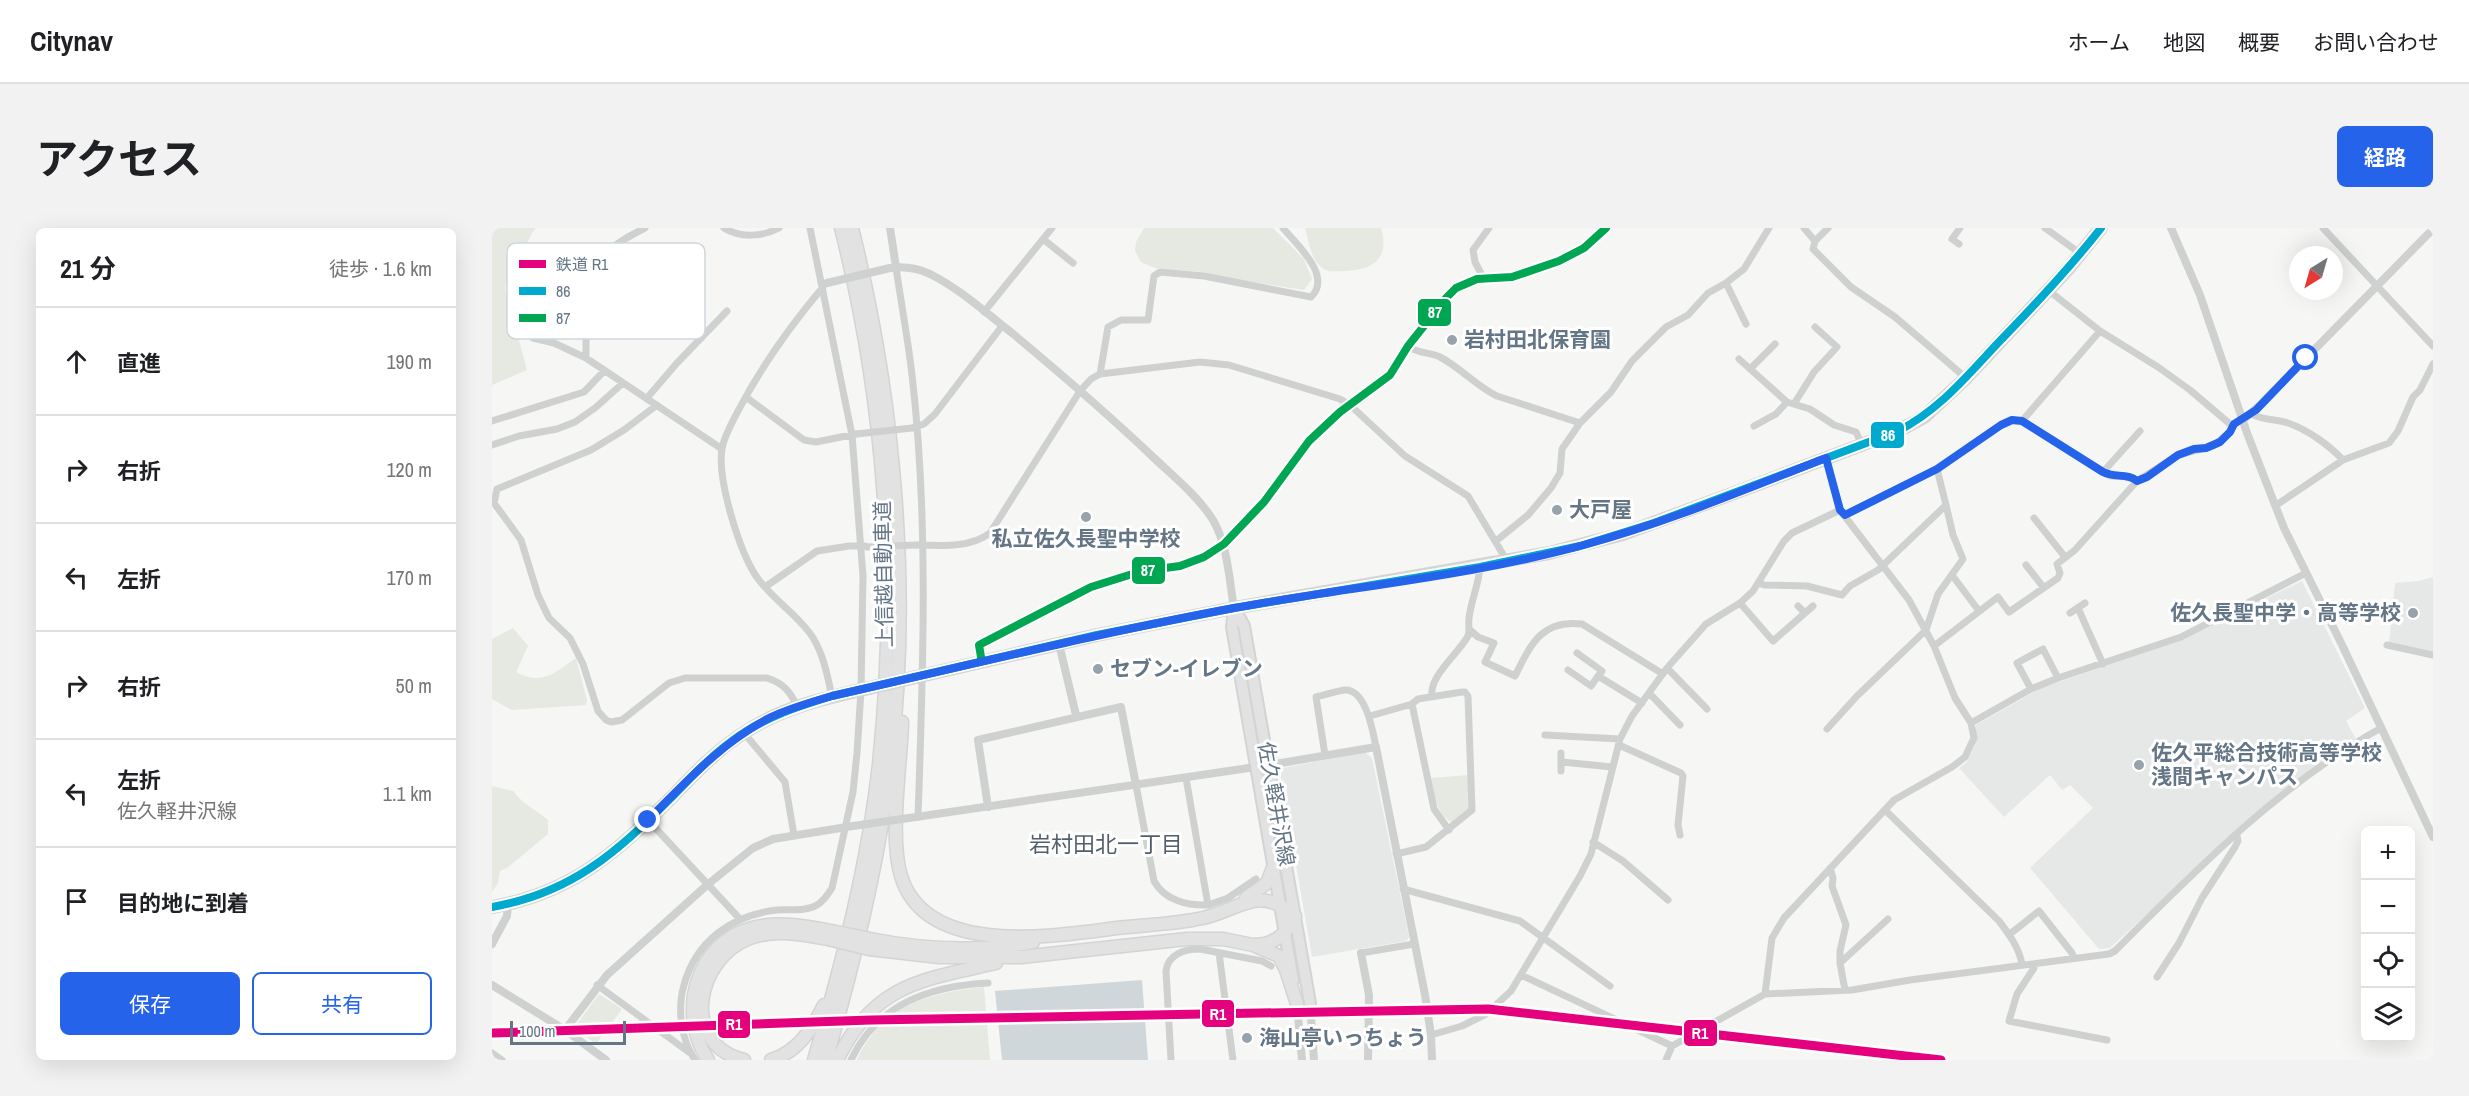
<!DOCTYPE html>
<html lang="ja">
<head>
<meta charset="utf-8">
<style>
	body { margin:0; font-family:"Archivo Narrow","Noto Sans JP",sans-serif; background:#f2f2f2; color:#202124 }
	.controls { position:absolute; right:18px; bottom:18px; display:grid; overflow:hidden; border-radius:9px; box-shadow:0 6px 24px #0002 }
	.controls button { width:54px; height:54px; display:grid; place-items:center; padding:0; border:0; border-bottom:2px solid #e0e0e0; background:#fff; color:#202124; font:30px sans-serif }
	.compass { position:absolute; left:1797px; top:18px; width:54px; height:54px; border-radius:50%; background:#fff; box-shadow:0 6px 24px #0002; rotate:217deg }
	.scale { position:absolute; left:18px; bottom:15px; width:116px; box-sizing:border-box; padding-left:6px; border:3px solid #647586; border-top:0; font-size:16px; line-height:21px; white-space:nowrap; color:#647586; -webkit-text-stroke:4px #fff; paint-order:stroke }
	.stop { position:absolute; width:18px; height:18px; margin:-14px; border:4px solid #2563eb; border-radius:50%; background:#fff }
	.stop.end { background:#2563eb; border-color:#fff; box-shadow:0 2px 6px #0008 }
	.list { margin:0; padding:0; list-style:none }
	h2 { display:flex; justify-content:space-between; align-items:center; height:78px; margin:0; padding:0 24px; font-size:26px }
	h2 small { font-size:20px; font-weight:400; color:#757577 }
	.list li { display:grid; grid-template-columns:39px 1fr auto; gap:18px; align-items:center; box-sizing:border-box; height:108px; padding:0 24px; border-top:2px solid #e0e0e0 }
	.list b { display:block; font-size:22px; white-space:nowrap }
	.list p { margin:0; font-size:20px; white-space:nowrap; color:#757577 }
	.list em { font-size:20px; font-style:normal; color:#757577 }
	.actions { display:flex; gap:12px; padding:18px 24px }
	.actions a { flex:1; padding:14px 0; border:2px solid #2563eb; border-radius:9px; text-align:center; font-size:21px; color:#2563eb }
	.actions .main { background:#2563eb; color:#fff }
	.icon { flex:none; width:33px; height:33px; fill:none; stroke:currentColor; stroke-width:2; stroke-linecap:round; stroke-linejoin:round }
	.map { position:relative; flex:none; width:1941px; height:832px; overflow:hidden; border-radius:9px }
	header { display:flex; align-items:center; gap:36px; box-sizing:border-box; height:84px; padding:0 30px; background:#fff; border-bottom:2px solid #e0e0e0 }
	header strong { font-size:28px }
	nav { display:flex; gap:33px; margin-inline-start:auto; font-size:21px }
	.intro { display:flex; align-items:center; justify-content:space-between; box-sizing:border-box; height:144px; padding:0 36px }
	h1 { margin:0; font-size:42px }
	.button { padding:15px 27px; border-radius:9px; background:#2563eb; color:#fff; font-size:21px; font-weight:700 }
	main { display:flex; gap:36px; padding:0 36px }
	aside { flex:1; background:#fff; border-radius:9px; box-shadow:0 6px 24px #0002 }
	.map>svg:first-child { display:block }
	.built { fill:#e6e7e7 }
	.green { fill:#e5e9e2 }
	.water { fill:#d0d7da }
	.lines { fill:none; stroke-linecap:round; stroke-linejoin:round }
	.primary-casing { stroke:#d3d4d3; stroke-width:14 }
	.motorway-casing { stroke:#d3d4d4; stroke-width:15 }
	.minor { stroke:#cfd1d1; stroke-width:7 }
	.tertiary { stroke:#cfd1d1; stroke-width:8 }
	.primary { stroke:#e2e2e3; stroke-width:10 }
	.motorway { stroke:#e2e2e3; stroke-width:12 }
	.primary-bridge-casing { stroke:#d3d4d3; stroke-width:14; stroke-linecap:butt }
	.motorway-bridge-casing { stroke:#d3d4d4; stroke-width:15; stroke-linecap:butt }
	.minor-bridge { stroke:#cfd1d1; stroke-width:7 }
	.tertiary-bridge { stroke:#cfd1d1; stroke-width:8 }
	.primary-bridge { stroke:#e2e2e3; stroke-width:10 }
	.motorway-bridge { stroke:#e2e2e3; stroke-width:12 }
	.bus-1-casing { stroke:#fff; stroke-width:12 }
	.bus-2-casing { stroke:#fff; stroke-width:12 }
	.bus-1 { stroke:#00a9ce; stroke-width:8 }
	.bus-2 { stroke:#00a651; stroke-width:8 }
	.rail-1-casing { stroke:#fff; stroke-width:14 }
	.rail-1 { stroke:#e5007d; stroke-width:9 }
	.route { stroke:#2563eb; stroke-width:8 }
	.poi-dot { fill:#97a2ac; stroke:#fff; stroke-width:2 }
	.labels { text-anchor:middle; stroke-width:6; stroke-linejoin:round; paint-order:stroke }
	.poi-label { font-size:21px; font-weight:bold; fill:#647586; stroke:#fff; text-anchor:start }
	.street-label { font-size:21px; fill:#647586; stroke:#fff }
	.neighbourhood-label { font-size:22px; fill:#525f6b; stroke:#fff }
	.key { fill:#fff; stroke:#d0d6db; stroke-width:1.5 }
	.key-label { font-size:16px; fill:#647586 }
	.line-badge { stroke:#fff; stroke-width:2 }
	.badge-label { font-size:16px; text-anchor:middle; font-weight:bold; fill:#fff }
</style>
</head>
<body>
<header>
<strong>Citynav</strong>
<nav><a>ホーム</a><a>地図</a><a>概要</a><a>お問い合わせ</a></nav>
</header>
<div class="intro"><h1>アクセス</h1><a class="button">経路</a></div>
<main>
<aside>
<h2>21 分<small>徒歩 · 1.6 km</small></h2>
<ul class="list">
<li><svg class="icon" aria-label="ahead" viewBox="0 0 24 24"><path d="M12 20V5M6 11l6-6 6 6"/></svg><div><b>直進</b></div><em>190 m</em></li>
<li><svg class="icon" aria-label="right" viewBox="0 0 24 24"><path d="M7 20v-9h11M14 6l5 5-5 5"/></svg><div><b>右折</b></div><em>120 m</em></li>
<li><svg class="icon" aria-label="left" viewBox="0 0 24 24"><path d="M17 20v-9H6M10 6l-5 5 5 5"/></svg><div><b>左折</b></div><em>170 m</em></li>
<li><svg class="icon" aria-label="right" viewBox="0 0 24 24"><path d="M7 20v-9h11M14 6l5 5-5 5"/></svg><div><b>右折</b></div><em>50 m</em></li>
<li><svg class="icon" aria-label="left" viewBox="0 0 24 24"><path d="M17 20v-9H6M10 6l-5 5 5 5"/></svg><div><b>左折</b><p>佐久軽井沢線</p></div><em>1.1 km</em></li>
<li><svg class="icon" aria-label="arrive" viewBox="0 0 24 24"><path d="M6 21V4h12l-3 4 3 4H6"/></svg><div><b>目的地に到着</b></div></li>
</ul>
<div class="actions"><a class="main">保存</a><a>共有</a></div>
</aside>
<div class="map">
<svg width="1941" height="832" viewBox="0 0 1941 832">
	<rect width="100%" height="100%" fill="#f6f6f4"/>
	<path class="built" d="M1941 349V426L1897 415 1903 355 1927 353Z
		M1810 353 1873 480 1854 493 1864 511 1835 528 1749 600 1618 720 1607 721 1538 640 1601 580 1578 557 1570 562 1558 547 1512 589 1467 540 1474 535 1483 518 1484 497 1549 460 1686 413Z
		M873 524 880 530 917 709 914 713 820 729 788 545 791 540Z"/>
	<path class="green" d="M0 0H44L40 5 13 60 35 142 0 157Z
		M652 0H781L812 31 820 51 812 62 742 51 710 44 663 40 649 34 643 23 644 14Z
		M813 0H889C898 31 881 42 852 43 843 43 836 45 829 39 818 29 817 14 813 0Z
		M21 400 36 418 24 444C51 458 62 445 84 430L95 472 94 477 20 482 0 471V411Z
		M977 547 978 580 961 595C944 586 942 567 938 550Z
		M0 558 21 563C32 577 43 581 56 592V606L15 640 8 643 6 655 0 664Z
		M492 759 498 832H365C389 777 438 765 492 759Z
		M107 766 130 781 104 816 86 803 85 796Z"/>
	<path class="water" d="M650 752 656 832H510L503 763Z"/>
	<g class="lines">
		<defs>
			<path id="primary" d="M742 380 752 398 818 775
				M742 380 740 399 801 752
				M424 449 605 407 742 380 1057 325 1131 306 1245 264 1406 203 1432 189 1474 150 1576 41 1609 0
				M0 679C81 665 126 623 182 567 203 545 224 523 250 506 288 480 333 470 377 460"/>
			<path id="motorway" d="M410 494C409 537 397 608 409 648 434 730 562 708 625 700 654 697 683 696 711 690 750 681 766 656 803 688 794 707 782 717 761 717
				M754 670 775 655 782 637
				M378 711C433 722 487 724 541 714
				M377 721 447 729H529L695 711H731L761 717 787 728 794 742 805 776
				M216 832C185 786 203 715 260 700 286 693 313 698 339 703
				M252 832C187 816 204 730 258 710 283 701 310 706 336 711
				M279 832C306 824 320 801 332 777
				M322 832C350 735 376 636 387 536 406 357 393 174 349 0
				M334 832C362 736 386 639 398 540 420 364 403 172 360 0
				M345 832C382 756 429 752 504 735"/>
		</defs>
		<use href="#primary" class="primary-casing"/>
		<use href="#motorway" class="motorway-casing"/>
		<path class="minor" d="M153 0C141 6 123 15 114 26 93 50 94 100 94 130L230 221
			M232 0C248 10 270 9 287 0
			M1312 0 1323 13 1336 0
			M1553 0 1589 26
			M1831 0 1941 118
			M551 11 581 35
			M1323 13 1321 21 1359 59 1403 89 1474 150
			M1467 16 1460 11 1468 0
			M404 39C409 75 416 111 420 147 437 293 431 443 426 589
			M991 49 983 34 981 22 997 0
			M1234 55 1254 96
			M331 59C299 97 269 139 246 183 240 195 232 208 230 221 225 251 247 322 264 348 279 370 301 383 317 404 331 422 335 447 340 468
			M1556 62 1608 103 1666 139 1698 162 1738 196H1743
			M492 84 560 0
			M41 110 62 115 94 130
			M916 118C926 126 938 124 948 129 969 140 984 158 1005 168L1088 195
			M1247 131 1295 174
			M1258 141 1283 116
			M608 146 616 99 629 92H656L662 48 668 44 712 48 819 69C841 48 804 16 791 0
			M254 169 312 212 324 214 364 206
			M155 170 185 135 235 83
			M1302 176 1322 144 1345 119 1323 99
			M165 177 132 202 99 222 5 261 2 275 29 312 46 367 57 390 78 410 91 436 106 483 114 492 119 494 130 492 177 455 193 450H275C291 455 299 464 305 479
			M1759 186C1770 192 1784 191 1796 195 1816 202 1837 217 1851 232
			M0 193 92 164 112 143
			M1530 193 1608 103
			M1262 198 1284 186 1295 174 1318 181 1342 197 1364 204 1370 217
			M420 200 432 196 443 186 510 98
			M0 217 27 208 65 201 83 194 103 180 131 155
			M1334 230 1348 282 1417 372 1442 418 1463 470 1479 495
			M1611 244 1648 203
			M1783 278 1851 232 1897 215 1906 203 1921 169 1928 162 1941 136
			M1353 287 1445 241 1509 197 1520 192 1530 193 1611 244 1618 248 1640 249 1645 253
			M1542 290 1573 329
			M1004 313 1036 287 1059 260 1068 245 1070 221 1088 195 1119 164 1140 133 1174 99 1196 87 1216 65 1234 55 1252 41 1277 0
			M425 317C448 318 479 320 498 305L588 163 599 151 608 146 708 134 737 137 848 171 858 177 913 228 976 268 1015 333
			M1534 337 1552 360
			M1460 347 1487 383
			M1267 355 1272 357 1315 358 1350 367 1358 358 1386 342 1454 277 1445 241
			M273 359 325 323 357 318H373
			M1248 375 1281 413 1321 378
			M1306 378 1313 385
			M1586 380 1611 436
			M1578 385 1593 375
			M978 402 986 409 1002 415 993 434 1023 448C1038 418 1049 391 1090 396L1171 446
			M1895 417 1941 427
			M1442 418 1506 369 1517 384 1566 350 1568 345 1565 336 1583 322 1645 253 1686 227 1721 218 1738 204 1742 196
			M1085 425 1110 443 1106 448
			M489 434 487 417 599 359 650 343 688 338 712 329 732 316 772 274 817 213 848 184 898 147 916 118 955 69 964 60 985 51 1020 49 1067 33 1092 20 1114 0
			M1175 440 1215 481
			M1076 442 1099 458 1106 448 1150 475
			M1539 461 1525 435 1551 421 1566 450
			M1157 465 1188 497
			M940 468C937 448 967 425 976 408 978 402 976 397 977 390 979 372 987 356 988 339
			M920 476 942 581 957 602
			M878 488 920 476 926 471 970 464H973L976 468 980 582 934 619 904 626
			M1335 501 1365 468 1434 402 1446 366 1471 331 1461 307 1454 277
			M252 505 293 554 302 607
			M1053 507 1128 511
			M1127 517 1189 545 1191 548 1186 597 1188 607
			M833 527 824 469C833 467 844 463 853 462 874 461 881 504 884 519
			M1070 534 1120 539
			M1069 543V525
			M644 557 662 653C672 672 696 678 716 677L694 550
			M1393 582 1507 693C1517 706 1528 721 1530 737
			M156 592 247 690
			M1101 614 1131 633 1176 672
			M1338 640 1341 650 1340 658 1354 697 1348 723V735
			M911 661 1028 693 1118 758
			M716 677 736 670 764 651
			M1518 706 1547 683 1580 725 1582 730
			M727 725 741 832
			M869 725 922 716
			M1542 736V740L1525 766 1517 793 1615 812
			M1029 747 1180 818 1273 766 1360 762 1418 752 1617 726 1623 723C1704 642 1788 556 1889 500
			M1665 749 1687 715 1710 670 1743 619 1746 613 1745 608
			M105 757 198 825
			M1353 762 1348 735 1396 691
			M1273 766 1280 710 1292 690 1402 572 1460 539 1473 529 1482 510 1479 495 1539 461 1566 450 1689 409 1814 345
			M939 807 970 798 994 786 1019 763 1088 648 1099 626 1128 511 1140 488 1175 440 1214 396 1248 375 1261 363 1292 313 1300 305 1348 282
			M0 825 10 832
			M203 832C189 811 185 781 192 757 204 713 240 687 285 682 298 681 313 684 325 677 332 673 336 666 340 660L361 564 365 525 369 462 371 348 360 207 318 0
			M359 832C385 776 438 758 496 755
			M679 832 674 743C676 726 693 721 708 721L770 733 779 738
			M1174 832 1180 818"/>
		<path class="tertiary" d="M398 0 404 39
			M1679 0 1708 67 1755 205 1792 300 1851 419 1941 609
			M398 40C412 38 425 40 438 46 468 61 494 85 520 105 568 145 616 186 661 229 681 248 706 268 721 292 736 318 737 351 742 380
			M1751 192 1768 177 1941 1
			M567 416 584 487
			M496 579 486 512 629 479 644 557
			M417 590 777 537 884 519 933 767 939 807 940 832
			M0 716 15 688 16 676
			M869 725 877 767 876 832
			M0 757 73 802 114 832
			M818 775 822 832
			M805 776 810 832
			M73 802 115 747 215 657 261 620 281 611 361 598"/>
		<use href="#primary" class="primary"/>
		<use href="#motorway" class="motorway"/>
		<defs>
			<path id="primary-bridge" d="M377 460 424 449"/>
			<path id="motorway-bridge" d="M339 703 378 711
				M336 711 377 721"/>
		</defs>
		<use href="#primary-bridge" class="primary-bridge-casing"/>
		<use href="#motorway-bridge" class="motorway-bridge-casing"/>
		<path class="minor-bridge" d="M364 206 420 200
			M375 319 425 317"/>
		<path class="tertiary-bridge" d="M335 55 398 40
			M361 598 417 590"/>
		<use href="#primary-bridge" class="primary-bridge"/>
		<use href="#motorway-bridge" class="motorway-bridge"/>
		<defs>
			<path id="bus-1" d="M0 679C80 665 125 624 180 569 199 549 218 529 240 513 270 490 304 479 340 468L605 407 742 380 988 339 1088 318 1162 295 1406 203C1447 182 1474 149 1505 116 1541 79 1577 41 1609 0"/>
			<path id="bus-2" d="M489 429 487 417 599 359 650 343 688 338 712 329 732 316 772 274 817 213 848 184 898 147 916 118 955 69 964 60 985 51 1020 49 1067 33 1092 20 1114 0"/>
		</defs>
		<use href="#bus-1" class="bus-1-casing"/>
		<use href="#bus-2" class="bus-2-casing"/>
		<use href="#bus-1" class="bus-1"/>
		<use href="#bus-2" class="bus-2"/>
		<defs>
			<path id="rail-1" d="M0 805 379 792 996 781 1449 832"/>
		</defs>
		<use href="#rail-1" class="rail-1-casing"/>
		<use href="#rail-1" class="rail-1"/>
	</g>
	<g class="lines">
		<path class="route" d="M156 592C194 554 230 514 279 489 298 480 319 474 340 468 474 438 607 405 742 380 857 359 979 348 1092 317 1174 295 1254 261 1334 230L1348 282 1353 287 1445 241 1509 197 1520 192 1530 193 1611 244C1622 250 1636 245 1645 253L1655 249 1686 227 1702 221 1714 220 1728 214 1738 204 1742 196 1764 182 1814 130"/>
	</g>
	<g class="poi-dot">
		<circle cx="960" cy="112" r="6"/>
		<circle cx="1065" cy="282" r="6"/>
		<circle cx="594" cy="289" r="6"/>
		<circle cx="1921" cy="385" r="6"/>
		<circle cx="606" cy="441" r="6"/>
		<circle cx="1647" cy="537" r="6"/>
		<circle cx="755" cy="810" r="6"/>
	</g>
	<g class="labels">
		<g class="poi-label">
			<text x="972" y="119">岩村田北保育園</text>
			<text x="1077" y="289">大戸屋</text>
			<text x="594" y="318" text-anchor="middle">私立佐久長聖中学校</text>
			<text x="1909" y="392" text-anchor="end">佐久長聖中学・高等学校</text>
			<text x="618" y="448">セブン-イレブン</text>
			<text x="1659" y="532">佐久平総合技術高等学校<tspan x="1659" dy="24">浅間キャンパス</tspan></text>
			<text x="767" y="817">海山亭いっちょう</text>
		</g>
		<g class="street-label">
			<text transform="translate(392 346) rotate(-91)" y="7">上信越自動車道</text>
			<text transform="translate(784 576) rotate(80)" y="7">佐久軽井沢線</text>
		</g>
		<g class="neighbourhood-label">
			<text x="614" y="624">岩村田北一丁目</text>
		</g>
	</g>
	<rect x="15" y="15" width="198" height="96" rx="9" class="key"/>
	<rect x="27" y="32" width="27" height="8" fill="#e5007d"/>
	<rect x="27" y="59" width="27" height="8" fill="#00a9ce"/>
	<rect x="27" y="86" width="27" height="8" fill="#00a651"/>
	<g class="key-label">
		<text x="64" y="42">鉄道 R1</text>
		<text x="64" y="69">86</text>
		<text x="64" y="96">87</text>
	</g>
	<g class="line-badge">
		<rect x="925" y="70" width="35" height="29" rx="6" fill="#00a651"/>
		<rect x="1378" y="193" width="35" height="28" rx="6" fill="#00a9ce"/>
		<rect x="639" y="328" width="35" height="29" rx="6" fill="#00a651"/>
		<rect x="709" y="771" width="34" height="29" rx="6" fill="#e5007d"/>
		<rect x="225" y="782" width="34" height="29" rx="6" fill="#e5007d"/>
		<rect x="1191" y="791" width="35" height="28" rx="6" fill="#e5007d"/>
	</g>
	<g class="badge-label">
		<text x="943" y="90">87</text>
		<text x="1396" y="213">86</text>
		<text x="656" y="348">87</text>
		<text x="726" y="792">R1</text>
		<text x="242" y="802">R1</text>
		<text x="1208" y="811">R1</text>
	</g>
</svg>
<div class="controls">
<button>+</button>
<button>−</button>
<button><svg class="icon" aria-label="locate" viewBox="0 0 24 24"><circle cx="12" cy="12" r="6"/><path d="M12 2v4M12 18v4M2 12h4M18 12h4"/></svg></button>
<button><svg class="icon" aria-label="layers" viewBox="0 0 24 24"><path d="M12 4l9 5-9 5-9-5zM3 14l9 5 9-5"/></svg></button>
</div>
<svg class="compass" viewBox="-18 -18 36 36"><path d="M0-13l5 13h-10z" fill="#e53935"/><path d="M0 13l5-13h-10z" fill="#757577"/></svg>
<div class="scale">100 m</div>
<div class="stop" style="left:1814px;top:130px"></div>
<div class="stop end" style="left:156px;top:592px"></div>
</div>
</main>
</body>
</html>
